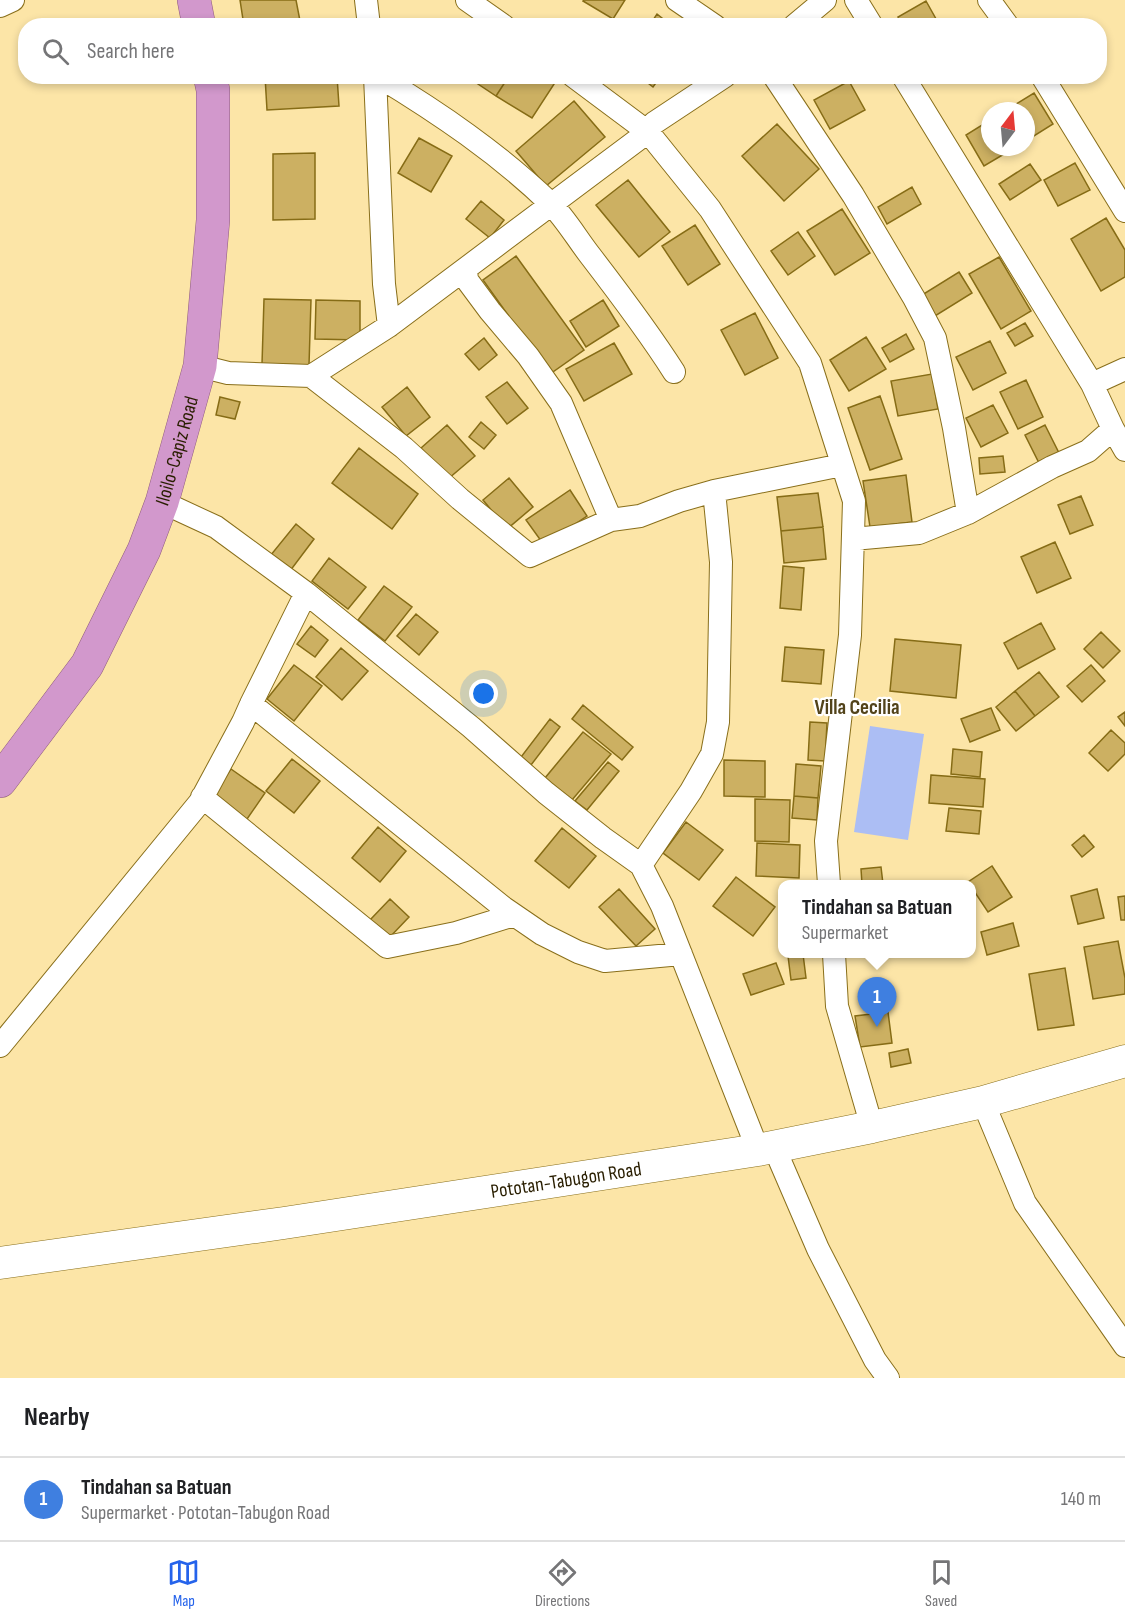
<!DOCTYPE html>
<html lang="en">
<head>
<meta charset="utf-8">
<style>
	body { margin:0; font-family:"Sofia Sans Condensed",sans-serif; background:#f2f2f2; color:#202124 }
	.compass { position:absolute; left:981px; top:102px; width:54px; height:54px; border-radius:50%; background:#fff; box-shadow:0 3px 9px #0003; rotate:16deg }
	.you { position:absolute; left:484px; top:694px; width:21px; height:21px; margin:-15px; border:4px solid #fff; border-radius:50%; background:#1a73e8; box-shadow:0 0 0 9px #1a73e833 }
	.badge { display:grid; place-items:center; width:39px; height:39px; border-radius:50%; background:#2563eb; color:#fff; font-size:20px; font-weight:700 }
	.pin { position:absolute; translate:-50% -50px; filter:drop-shadow(0 2px 3px #0008) }
	.pin::after { content:''; position:absolute; top:32px; width:21px; height:18px; background:inherit; clip-path:polygon(0 0,100% 0,50% 100%) }
	.popup { position:absolute; left:778px; top:880px; width:198px; height:78px; box-sizing:border-box; display:grid; place-content:center; border-radius:12px; background:#fff; filter:drop-shadow(0 2px 4px #0005); font-size:20px; white-space:nowrap; color:#757577 }
	.popup b { font-size:22px; color:#202124 }
	.popup::after { content:''; position:absolute; left:50%; top:100%; margin-left:-12px; border:12px solid transparent; border-top-color:#fff }
	.list { margin:0; padding:0; list-style:none }
	h2 { display:flex; justify-content:space-between; align-items:center; height:78px; margin:0; padding:0 24px; font-size:26px }
	h2 small { font-size:20px; font-weight:400; color:#757577 }
	.list li { display:grid; grid-template-columns:39px 1fr auto; gap:18px; align-items:center; box-sizing:border-box; height:84px; padding:0 24px; border-top:2px solid #e0e0e0 }
	.list b { display:block; font-size:22px; white-space:nowrap }
	.list p { margin:0; font-size:20px; white-space:nowrap; color:#757577 }
	.list em { font-size:20px; font-style:normal; color:#757577 }
	.icon { flex:none; width:33px; height:33px; fill:none; stroke:currentColor; stroke-width:2; stroke-linecap:round; stroke-linejoin:round }
	.map { position:relative; flex:none; width:1125px; height:1378px; overflow:hidden }
	.search { position:absolute; background:#fff; box-shadow:0 3px 9px #0003; left:18px; right:18px; top:18px; height:66px; display:flex; align-items:center; gap:15px; box-sizing:border-box; padding:0 21px; border-radius:24px; color:#757577; font-size:22px }
	.sheet { height:162px; background:#fff }
	nav { display:flex; justify-content:space-around; align-items:center; box-sizing:border-box; height:84px; border-top:2px solid #e0e0e0; background:#fff; font-size:16px; color:#757577 }
	nav a { display:grid; justify-items:center; gap:3px }
	nav .on { color:#2563eb }
	.map>svg:first-child { display:block }
	.green { fill:#acbef4 }
	.building { fill:#ccb062; stroke:#866c16; stroke-width:1.5 }
	.lines { fill:none; stroke-linecap:round; stroke-linejoin:round }
	.minor-casing { stroke:#896f1b; stroke-width:24 }
	.secondary-casing { stroke:#896f1b; stroke-width:33 }
	.trunk-casing { stroke:#8f5c7c; stroke-width:34 }
	.minor { stroke:#fff; stroke-width:22 }
	.secondary { stroke:#fff; stroke-width:32 }
	.trunk { stroke:#d298cc; stroke-width:33 }
	.labels { text-anchor:middle; stroke-width:4.5; stroke-linejoin:round; paint-order:stroke }
	.street-label { font-size:20px; fill:#291e00; stroke:#fff }
	.neighbourhood-label { font-size:21px; font-weight:bold; fill:#52431a; stroke:#fff }
</style>
</head>
<body>
<div class="map">
<svg width="1125" height="1378" viewBox="0 0 1125 1378">
	<rect width="100%" height="100%" fill="#fce5a7"/>
	<path class="green" d="M870 726 924 734 908 840 854 832Z"/>
	<path class="building" d="M240 0H296L301 26H244Z
		M584 0H625L613 19 583 1Z
		M926 1 940 26H903L898 17Z
		M657 14 672 26H649Z
		M265 76H337L339 106 267 110Z
		M466 76H509L496 96Z
		M509 76H555L558 78 532 118 496 96Z
		M639 76H661L653 87Z
		M849 81 865 110 830 129 814 100Z
		M1034 93 1053 124 1026 141V111H1005Z
		M574 101 605 137 546 186 516 151Z
		M990 120V147H1016L984 166 966 135Z
		M777 124 819 169 784 201 742 156Z
		M419 138 452 156 431 192 398 173Z
		M315 153V219L273 220V154Z
		M1075 163 1090 190 1058 206 1044 180Z
		M1030 164 1041 180 1010 200 999 184Z
		M628 180 670 232 639 257 596 205Z
		M912 187 921 204 887 224 878 207Z
		M481 201 504 220 490 238 466 219Z
		M842 209 870 253 835 275 807 231Z
		M1106 218 1125 250V277L1101 291 1071 239Z
		M695 225 720 264 688 285 662 246Z
		M798 232 815 256 788 275 771 251Z
		M516 256 584 350 550 374 483 280Z
		M999 257 1031 311 1001 329 969 274Z
		M959 272 972 293 935 316 922 295Z
		M264 299 311 300 309 365 262 364Z
		M316 300 360 301V340L315 339Z
		M603 300 619 326 586 347 570 321Z
		M755 313 778 358 745 375 721 330Z
		M1025 323 1033 336 1015 346 1007 333Z
		M906 334 914 349 890 362 882 348Z
		M866 337 886 369 849 391 830 360Z
		M484 338 497 355 479 370 465 354Z
		M990 341 1006 373 973 390 956 357Z
		M614 343 632 374 584 401 566 369Z
		M932 374 938 409 898 416 891 381Z
		M1026 380 1043 417 1018 429 1000 392Z
		M507 382 528 408 507 424 486 397Z
		M407 387 430 417 406 436 382 407Z
		M880 396 902 459 870 470 848 408Z
		M220 397 240 402 235 419 216 415Z
		M993 405 1008 433 981 447 966 418Z
		M481 422 496 435 484 449 469 437Z
		M447 425 475 456 448 479 421 448Z
		M1045 425 1059 453 1039 463 1025 435Z
		M359 448 418 494 392 529 332 483Z
		M1003 456 1005 472 980 474 979 458Z
		M906 475 912 522 870 527 863 481Z
		M509 478 533 507 507 529 483 500Z
		M570 490 587 516 544 545 526 520Z
		M818 493 823 527 781 531 777 497Z
		M1081 496 1093 525 1070 534 1058 505Z
		M296 524 314 539 290 571 270 556Z
		M823 527 826 559 784 563 781 531Z
		M1055 542 1071 578 1037 593 1021 557Z
		M329 558 366 587 348 609 312 581Z
		M783 566 804 568 801 610 780 608Z
		M384 586 412 607 385 641 358 620Z
		M416 614 438 632 419 655 397 636Z
		M1041 623 1055 649 1018 669 1004 643Z
		M311 626 328 640 315 657 297 644Z
		M1101 632 1120 651 1103 668 1084 649Z
		M895 639 961 645 956 698 890 691Z
		M785 647 824 650 821 684 782 681Z
		M341 648 368 671 342 700 316 677Z
		M294 665 322 686 294 721 267 699Z
		M1091 665 1105 681 1082 702 1067 686Z
		M1039 672 1059 697 1035 716 1015 691Z
		M1015 691 1035 716 1016 731 996 707Z
		M583 705 633 747 622 760 572 719Z
		M991 708 1000 730 970 742 961 719Z
		M1125 712V726L1118 717Z
		M550 719 560 727 531 765 521 757Z
		M810 722 827 723 825 761 808 760Z
		M1111 730 1125 743V754L1108 771 1089 753Z
		M583 732 611 754 572 800 545 778Z
		M953 749 982 752 980 777 951 774Z
		M292 759 320 781 294 813 266 791Z
		M724 760 765 761V797L724 796Z
		M608 762 619 771 587 810 575 801Z
		M796 764 821 766 818 798 794 796Z
		M231 769 265 793 245 822 210 798Z
		M931 775 985 779 983 807 929 803Z
		M794 796 818 798 817 820 792 818Z
		M755 799 790 800 789 842 755 841Z
		M949 808 981 811 979 834 946 831Z
		M686 822 723 850 699 880 663 853Z
		M378 827 406 851 380 882 352 858Z
		M562 828 596 856 569 888 535 861Z
		M1084 835 1094 847 1082 857 1072 845Z
		M757 843 800 845 799 878 756 876Z
		M992 866 1012 897 988 912 968 882Z
		M881 867 883 884H862L861 869Z
		M736 877 775 907 753 936 713 906Z
		M619 889 655 929 636 946 599 907Z
		M1097 889 1104 918 1078 924 1071 896Z
		M1125 896V920H1121L1118 897Z
		M390 899 409 917 389 938 370 920Z
		M1013 923 1019 946 987 955 981 932Z
		M1118 941 1125 978V994L1093 999 1084 947Z
		M803 954 806 978 791 980 788 956Z
		M776 963 784 984 751 995 743 974Z
		M1065 968 1074 1025 1038 1030 1029 974Z
		M888 1012 892 1043 860 1047 855 1016Z
		M908 1049 911 1063 891 1067 889 1053Z"/>
	<g class="lines">
		<defs>
			<path id="minor" d="M366 0 369 26
				M467 0 504 26
				M677 0 715 26
				M856 0 872 26
				M989 0 1008 26
				M0 6 13 0
				M794 26 825 0
				M375 76 384 284 389 326
				M378 76C439 113 498 153 550 203 565 218 576 237 589 254 619 293 648 331 674 372
				M573 76 648 132 710 209 810 363 854 501 850 635 826 841 829 884
				M774 76 853 195 914 298 935 338 954 428 968 513
				M903 76 1092 384
				M1042 76 1125 211
				M466 270 467 280 490 311 528 356 561 403 611 520
				M200 366 228 373 311 376 389 326 648 132 654 123 725 76
				M311 376 404 448 460 499 530 556 611 520 640 516 679 501 714 491 842 465
				M1113 429 1125 450
				M162 502 216 527 306 593 471 727 546 793 603 838 641 865 662 906 758 1150
				M853 539 919 533 968 513 1052 467 1088 451 1113 429 1092 384 1125 369
				M251 704 504 908 542 934 578 952 605 961 681 954
				M202 797 387 947 456 933 514 915
				M641 865 691 791 712 754 718 722 721 562 714 491
				M834 954 837 1006 872 1127
				M0 1046 200 802 243 722 251 704 306 593
				M983 1102 1025 1203 1125 1346
				M774 1147 818 1249 875 1360 888 1378"/>
			<g id="secondary">
				<path id="s1" d="M0 1263 284 1223 758 1150 872 1127 983 1102 1125 1061"/>
			</g>
			<g id="trunk">
				<path d="M194 0 199 26"/>
				<path id="s2" d="M0 781 87 665 144 550 162 502 200 366 213 220V90L210 76"/>
			</g>
		</defs>
		<use href="#minor" class="minor-casing"/>
		<use href="#secondary" class="secondary-casing"/>
		<use href="#trunk" class="trunk-casing"/>
		<use href="#minor" class="minor"/>
		<use href="#secondary" class="secondary"/>
		<use href="#trunk" class="trunk"/>
	</g>
	<g class="labels">
		<g class="street-label">
			<text dy="7" stroke="none"><textPath href="#s2" startOffset="378">Iloilo-Capiz Road</textPath></text>
			<text dy="7" stroke="none"><textPath href="#s1" startOffset="572">Pototan-Tabugon Road</textPath></text>
		</g>
		<g class="neighbourhood-label">
			<text x="857" y="714">Villa Cecilia</text>
		</g>
	</g>
</svg>
<svg class="compass" viewBox="-18 -18 36 36"><path d="M0-13l5 13h-10z" fill="#e53935"/><path d="M0 13l5-13h-10z" fill="#757577"/></svg>
<div class="you"></div>
<div class="pin badge" style="left:877px;top:1027px;background:#3f7fe0">1</div>
<div class="popup"><b>Tindahan sa Batuan</b>Supermarket</div>
<div class="search"><svg class="icon" aria-label="search" viewBox="0 0 24 24"><circle cx="10" cy="10" r="6"/><path d="M15 15l6 6"/></svg>Search here</div>
</div>
<section class="sheet">
<h2>Nearby<small></small></h2>
<ul class="list">
<li><span class="badge" style="background:#3f7fe0">1</span><div><b>Tindahan sa Batuan</b><p>Supermarket · Pototan-Tabugon Road</p></div><em>140 m</em></li>
</ul>
</section>
<nav>
<a class="on"><svg class="icon" aria-label="map" viewBox="0 0 24 24"><path d="M3 6l6-2 6 2 6-2v14l-6 2-6-2-6 2zM9 4v14M15 6v14"/></svg>Map</a>
<a><svg class="icon" aria-label="directions" viewBox="0 0 24 24"><path d="M12 3l9 9-9 9-9-9zM9 14v-3h6M13 9l2 2-2 2"/></svg>Directions</a>
<a><svg class="icon" aria-label="saved" viewBox="0 0 24 24"><path d="M7 4h10v16l-5-4-5 4z"/></svg>Saved</a>
</nav>
</body>
</html>
